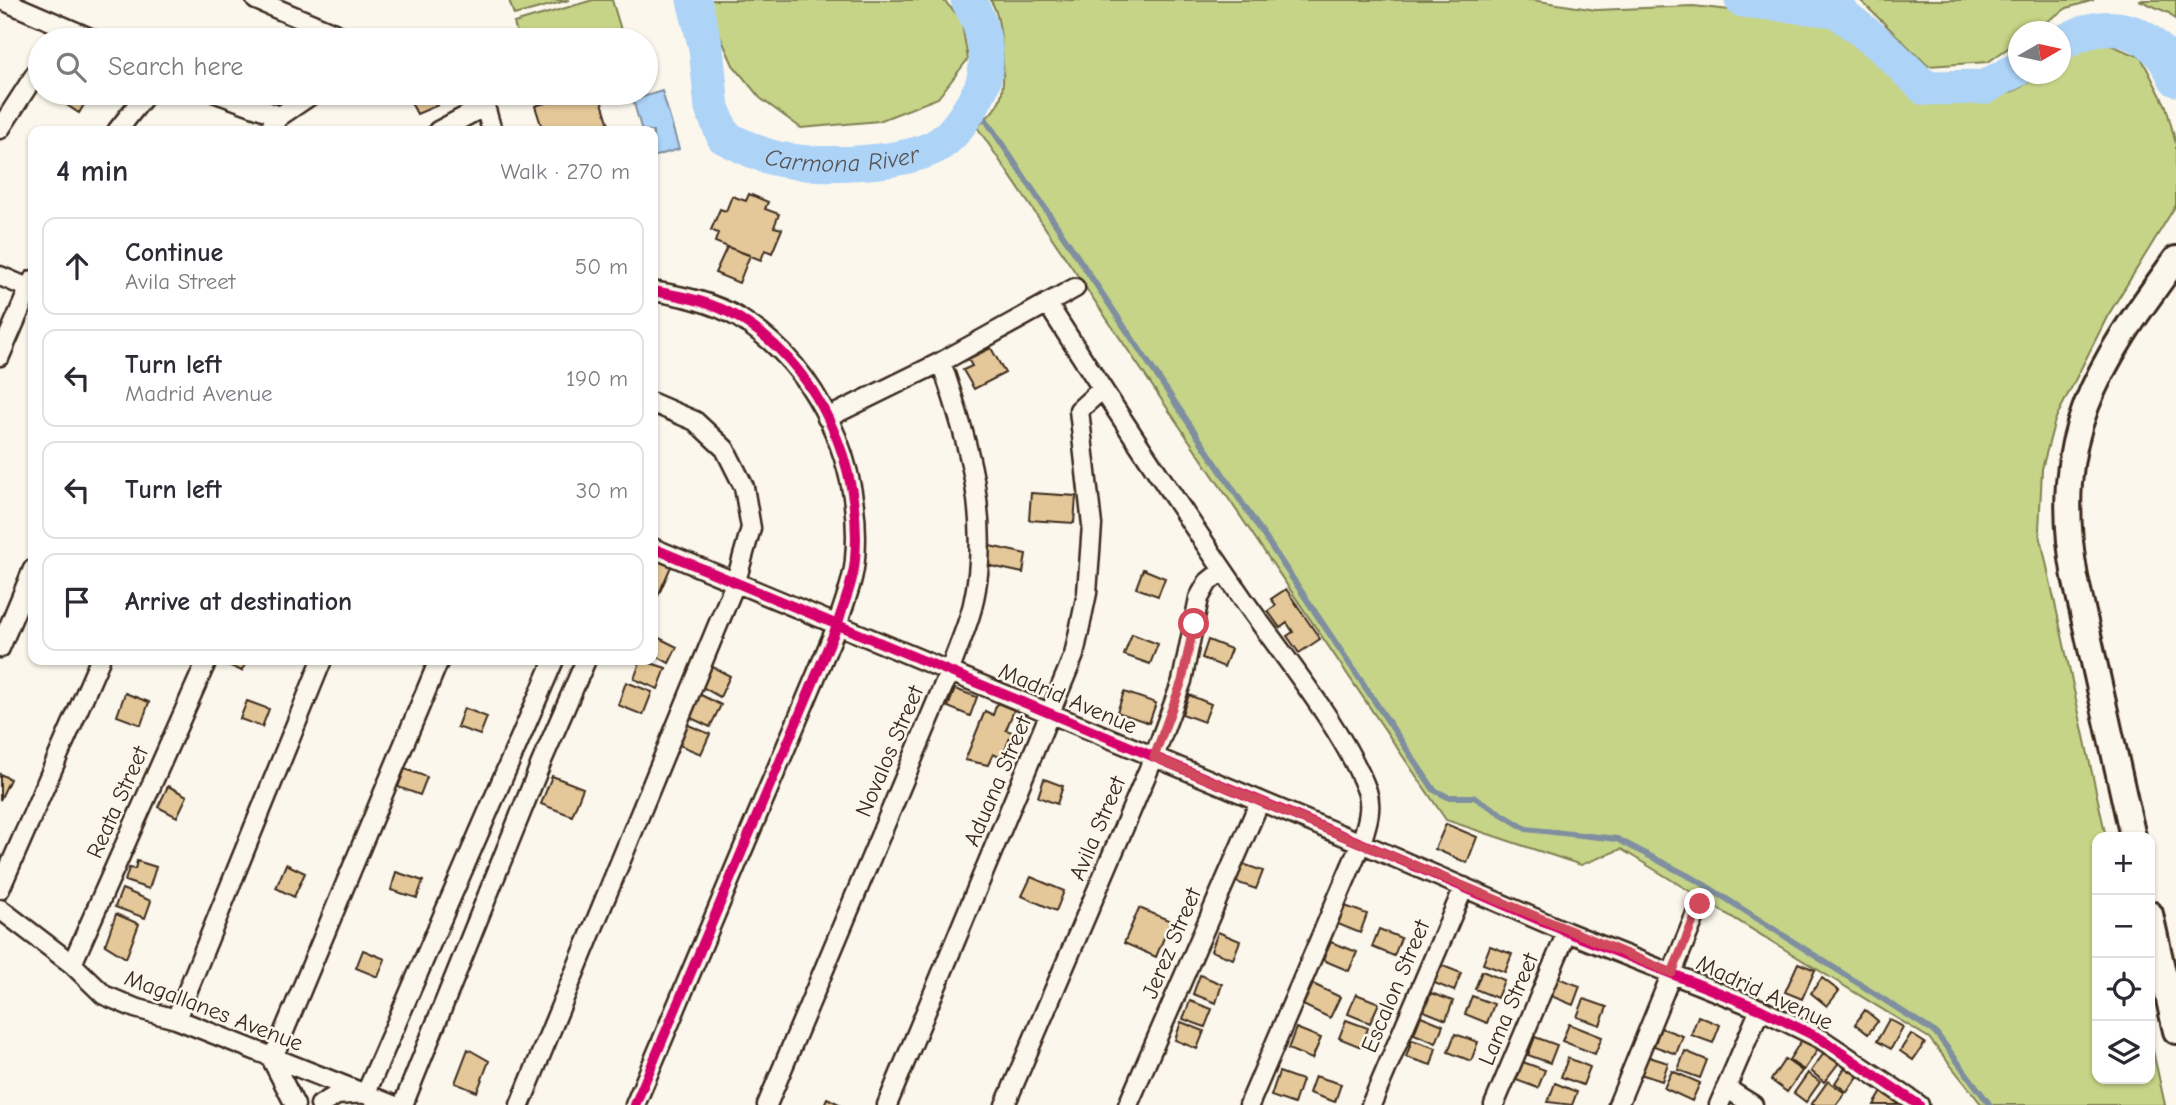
<!DOCTYPE html>
<html lang="en">
<head>
<meta charset="utf-8">
<style>
	body { margin:0; font-family:"Comic Neue",sans-serif; background:#f2f2f3; color:#2b2b33 }
	.controls { position:absolute; right:21px; bottom:21px; display:grid; overflow:hidden; border-radius:14px; box-shadow:0 2px 5px #0004 }
	.controls button { width:63px; height:63px; display:grid; place-items:center; padding:0; border:0; border-bottom:2px solid #e1e1e2; background:#fff; color:#2b2b33; font:35px sans-serif }
	.compass { position:absolute; left:2008px; top:21px; width:63px; height:63px; border-radius:50%; background:#fff; box-shadow:0 2px 5px #0004; rotate:81deg }
	.stop { position:absolute; width:21px; height:21px; margin:-16px; border:5px solid #d1495b; border-radius:50%; background:#fff }
	.stop.end { background:#d1495b; border-color:#fff; box-shadow:0 2px 7px #0008 }
	.list { margin:0; padding:0; list-style:none }
	h2 { display:flex; justify-content:space-between; align-items:center; height:91px; margin:0; padding:0 28px; font-size:30px }
	h2 small { font-size:23px; font-weight:400; color:#7c7c81 }
	.list li { display:grid; grid-template-columns:46px 1fr auto; gap:21px; align-items:center; box-sizing:border-box; height:98px; margin:0 14px 14px; padding:0 14px; border:2px solid #e1e1e2; border-radius:14px }
	.list b { display:block; font-size:26px; white-space:nowrap }
	.list p { margin:0; font-size:23px; white-space:nowrap; color:#7c7c81 }
	.list em { font-size:23px; font-style:normal; color:#7c7c81 }
	.icon { flex:none; width:38px; height:38px; fill:none; stroke:currentColor; stroke-width:2; stroke-linecap:round; stroke-linejoin:round }
	.map { position:relative; flex:none; width:2176px; height:1105px; overflow:hidden }
	.search { position:absolute; background:#fff; box-shadow:0 2px 5px #0004; left:28px; top:28px; width:630px; height:77px; display:flex; align-items:center; gap:18px; box-sizing:border-box; padding:0 24px; border-radius:38px; color:#7c7c81; font-size:26px }
	.panel { position:absolute; background:#fff; box-shadow:0 2px 5px #0004; left:28px; top:126px; width:630px; height:539px; border-radius:14px }
	.map>svg:first-child { display:block }
	.green { fill:#c6d487; stroke:#807f52; stroke-width:2 }
	.water { fill:#add3f7; stroke:#7f8fa0; stroke-width:2 }
	.lines { fill:none; stroke-linecap:round; stroke-linejoin:round }
	.stream { stroke:#7f8fa0; stroke-width:6 }
	.river { stroke:#add3f7; stroke-width:35 }
	.building { fill:#e5c899; stroke:#3b2a1e; stroke-width:2 }
	.street-casing { stroke:#3b2a1e; stroke-width:23 }
	.secondary-casing { stroke:#3b2a1e; stroke-width:30 }
	.street { stroke:#fbf7ec; stroke-width:18 }
	.secondary { stroke:#fbf7ec; stroke-width:24 }
	.cycleway-casing { stroke:#fbf7ec; stroke-width:15 }
	.cycleway { stroke:#d6006c; stroke-width:10 }
	.route { stroke:#d1495b; stroke-width:9 }
	.labels { text-anchor:middle; stroke-width:5; stroke-linejoin:round; paint-order:stroke }
	.street-label { font-size:23px; fill:#3b2a1e; stroke:#fbf7ec }
	.water-label { font-size:24px; font-style:italic; fill:#585454; stroke:#fbf7ec }
</style>
</head>
<body>
<div class="map">
<svg width="2176" height="1105" viewBox="0 0 2176 1105">
	<rect width="100%" height="100%" fill="#fbf7ec"/>
	<filter id="ink" filterUnits="userSpaceOnUse"><feTurbulence type="fractalNoise" baseFrequency=".0143" numOctaves="2"/><feDisplacementMap in="SourceGraphic" scale="14" xChannelSelector="R" yChannelSelector="G"/><feConvolveMatrix kernelMatrix="1 2 1 2 8 2 1 2 1" color-interpolation-filters="sRGB"/></filter>
	<g filter="url(#ink)">
		<path class="green" d="M509 0H569L514 15Z
			M593 0H612L624 40H519L514 23Z
			M704 0H943L961 18 968 59 938 98 879 121 801 128 760 98 733 65Z
			M990 0H1532L1596 10 1693 6 1831 21 1921 98 1985 102 2016 90 2041 74H2060L2061 60 2066 56 2105 43 2141 57 2166 106 2176 144V205L2107 317 2055 420 2042 469 2039 530 2106 837H2097V1079H2150V1037L2165 1105H1982L1929 1038 1621 849 1581 865 1446 820 977 127C987 118 1000 106 1002 92 1005 73 1002 14 990 0Z
			M1860 0H2094L2067 8 2032 31 2018 32V41L1988 62 1928 66Z
			M2139 0H2176V20L2169 13Z"/>
		<path class="water" d="M662 91 679 149 653 157V131H642L633 100Z"/>
		<g class="lines">
			<path class="stream" d="M974 102 1434 790 1448 797H1474L1526 829 1617 839 1700 882 1936 1033 1990 1105"/>
			<g class="river">
				<path id="s1" d="M694 0 706 48 712 108 724 137C743 146 763 157 784 160 821 167 910 165 941 143 955 133 969 111 977 96 994 67 985 28 968 0"/>
				<path d="M1742 0 1836 10 1882 46 1925 88 1985 87 2018 69"/>
				<path d="M2060 44C2109 15 2153 27 2176 79"/>
			</g>
		</g>
		<path class="building" d="M64 93H91L79 113 59 100Z
			M108 93H123L119 100Z
			M406 93H431L438 105 417 114Z
			M578 93H599L611 131H543L535 106Z
			M749 194 768 202 765 209 779 214 774 227 782 229 772 253 765 250 761 260 715 242 718 233 711 230 720 209 726 211 732 196 746 201Z
			M727 247 750 255 739 283 715 273Z
			M991 348 1005 373 974 389 963 370 972 366 968 359Z
			M1031 493 1076 496 1074 523 1029 520Z
			M990 546 1026 554 1023 573 986 565Z
			M653 553 673 562 658 596 653 594Z
			M1143 569 1165 578 1158 596 1136 588Z
			M1286 589 1320 639 1299 653 1287 636 1293 632 1287 623 1280 628 1268 611 1276 605 1271 599Z
			M1132 634 1158 644 1150 664 1124 655Z
			M655 636 677 647 669 663 653 654Z
			M1208 640 1231 649 1224 667 1202 658Z
			M226 660H247L242 671 225 664Z
			M641 660 666 668 658 689 634 679Z
			M709 665 730 676 720 697 699 685Z
			M626 682 652 692 643 715 618 705Z
			M955 689 977 697 970 716 948 707Z
			M1124 692 1156 703 1149 723 1117 712Z
			M125 693 149 702 141 725 117 716Z
			M699 694 721 705 710 727 687 716Z
			M1189 695 1211 704 1204 722 1182 714Z
			M247 701 269 709 262 727 240 719Z
			M997 703 1014 710 1006 730 1012 732 1002 758 993 754 988 765 965 760 985 711 993 715Z
			M464 708 487 717 480 735 457 727Z
			M681 722 710 734 701 754 672 742Z
			M405 769 427 777 420 795 398 787Z
			M0 774 10 779 0 800Z
			M552 776 583 788 572 816 541 804Z
			M1044 779 1063 786 1057 804 1038 797Z
			M168 786 187 796 177 817 158 807Z
			M1446 824 1477 837 1467 863 1435 849Z
			M137 861 156 867 149 889 125 881 129 868 135 869Z
			M1240 863 1263 871 1256 889 1233 881Z
			M286 864 305 873 294 897 276 888Z
			M396 872 423 881 417 898 391 890Z
			M1031 877 1064 891 1056 911 1022 896Z
			M122 889 151 901 145 918 115 907Z
			M1345 906 1367 914 1360 933 1338 924Z
			M1139 908 1171 921 1156 957 1124 943Z
			M116 914 139 924 126 958 105 945Z
			M1379 929 1401 938 1394 956 1372 947Z
			M1218 932 1240 941 1233 959 1211 951Z
			M1331 942 1357 952 1349 971 1323 960Z
			M1490 946 1512 954 1505 972 1483 964Z
			M363 950 385 959 378 977 356 968Z
			M1798 963 1815 970 1802 999 1785 992Z
			M1438 964 1461 973 1454 991 1432 982Z
			M1482 971 1504 980 1497 998 1475 989Z
			M1200 975 1222 984 1216 1003 1193 994Z
			M1558 978 1580 986 1573 1005 1551 996Z
			M1822 978 1839 991 1827 1006 1811 993Z
			M1313 984 1340 997 1330 1018 1303 1005Z
			M1431 993 1453 1001 1446 1020 1424 1011Z
			M1356 994 1379 1003 1370 1023 1348 1014Z
			M1472 996 1494 1004 1487 1023 1465 1014Z
			M1584 999 1607 1007 1600 1025 1577 1017Z
			M1190 1001 1212 1009 1205 1027 1183 1019Z
			M1865 1010 1878 1021 1868 1034 1855 1024Z
			M1421 1016 1443 1025 1436 1043 1414 1034Z
			M1698 1016 1720 1025 1713 1043 1691 1035Z
			M1889 1019 1903 1027 1891 1049 1877 1041Z
			M1346 1020 1368 1028 1361 1047 1339 1038Z
			M1181 1022 1204 1031 1197 1049 1175 1040Z
			M1569 1024 1602 1037 1595 1054 1562 1041Z
			M1296 1028 1321 1038 1312 1059 1288 1049Z
			M1661 1028 1683 1036 1676 1054 1654 1046Z
			M1455 1034 1478 1042 1471 1061 1448 1052Z
			M1911 1034 1925 1043 1913 1060 1900 1051Z
			M1805 1035 1821 1045 1804 1070 1789 1060Z
			M1535 1037 1557 1045 1550 1063 1528 1055Z
			M1412 1040 1436 1048 1431 1065 1406 1057Z
			M468 1049 489 1061 477 1092 455 1083Z
			M1827 1049 1841 1060 1824 1082 1811 1071Z
			M1685 1051 1707 1060 1700 1078 1678 1070Z
			M1643 1055 1668 1063 1662 1081 1637 1073Z
			M1568 1058 1590 1067 1583 1085 1561 1077Z
			M1785 1059 1802 1071 1787 1092 1771 1080Z
			M1523 1062 1545 1070 1538 1088 1516 1080Z
			M1848 1063 1861 1072 1847 1092 1835 1083Z
			M1672 1071 1700 1083 1692 1101 1664 1088Z
			M1279 1072 1302 1080 1294 1104 1271 1096Z
			M1808 1073 1820 1082 1806 1102 1794 1093Z
			M1315 1076 1341 1084 1335 1102 1309 1093Z
			M1828 1081 1845 1093 1836 1105H1811Z
			M1555 1083 1577 1092 1572 1105 1548 1102Z
			M1885 1087 1903 1099 1900 1105H1874Z
			M827 1098 841 1105H824Z"/>
		<g class="lines">
			<defs>
				<path id="street" d="M2 0 95 40
					M256 0 351 40
					M216 93 280 116
					M468 93 485 106 492 131
					M0 129 40 67
					M117 131 147 93
					M267 131 280 116 314 93
					M438 131 485 106
					M0 276 33 290
					M1047 303C1111 403 1176 502 1243 599 1281 653 1345 731 1367 791 1373 808 1366 827 1361 843L1249 1105
					M0 356 33 280
					M827 418 941 362 1075 288
					M653 548 1361 843 1567 932 1760 1009 1821 1039 1919 1105
					M0 648 33 569
					M0 889 100 660
					M0 909 72 964 104 995 135 1008 176 1019 393 1105
					M72 964 207 660
					M176 1019 322 660
					M1726 1088 1753 1105
					M295 1105 272 1060 439 660
					M320 1105 337 1095 366 1093 554 660
					M403 1105 541 763 586 660
					M520 1105 736 581 751 528 744 487 725 449 695 421 653 403
					M635 1105 837 626C843 605 854 581 855 559 863 467 819 367 739 318 713 302 682 296 653 291
					M767 1105 950 670C957 649 968 626 973 604 992 520 968 440 941 362
					M887 1105 1074 655 1087 593 1092 525 1079 410 1102 389
					M1005 1105 1154 757 1182 681 1199 598 1208 582 1223 570
					M1128 1105 1260 801
					M1371 1105 1464 887
					M1494 1105 1567 932
					M1618 1105 1700 904
					M1719 1105 1760 1009"/>
				<path id="secondary" d="M2133 837 2075 577C2050 436 2096 368 2176 259
					M2150 914 2176 1031"/>
			</defs>
			<use href="#street" class="street-casing"/>
			<use href="#secondary" class="secondary-casing"/>
			<use href="#street" class="street"/>
			<use href="#secondary" class="secondary"/>
			<defs>
				<path id="cycleway" d="M653 548 1361 843 1567 932 1760 1009 1821 1039 1919 1105
					M635 1105 837 626C843 605 854 581 855 559 863 467 819 367 739 318 713 302 682 296 653 291"/>
			</defs>
			<use href="#cycleway" class="cycleway-casing"/>
			<use href="#cycleway" class="cycleway"/>
		</g>
	</g>
	<g class="lines" filter="url(#ink)">
		<path class="route" d="M1194 624 1182 681 1154 757 1672 973 1700 904"/>
	</g>
	<g class="labels">
		<g class="street-label">
			<text transform="translate(1068 698) rotate(23)" y="8">Madrid Avenue</text>
			<text transform="translate(889 751) rotate(-67)" y="8">Novalos Street</text>
			<text transform="translate(997 781) rotate(-67)" y="8">Aduana Street</text>
			<text transform="translate(117 802) rotate(-66)" y="8">Reata Street</text>
			<text transform="translate(1097 828) rotate(-67)" y="8">Avila Street</text>
			<text transform="translate(1171 943) rotate(-67)" y="8">Jerez Street</text>
			<text transform="translate(1395 986) rotate(-67)" y="8">Escalon Street</text>
			<text transform="translate(1765 992) rotate(25)" y="8">Madrid Avenue</text>
			<text transform="translate(1508 1009) rotate(-67)" y="8">Lama Street</text>
			<text transform="translate(214 1010) rotate(21)" y="8">Magallanes Avenue</text>
		</g>
		<g class="water-label">
			<text dy="8" stroke="none"><textPath href="#s1" startOffset="264">Carmona River</textPath></text>
		</g>
	</g>
</svg>
<div class="controls">
<button>+</button>
<button>−</button>
<button><svg class="icon" aria-label="locate" viewBox="0 0 24 24"><circle cx="12" cy="12" r="6"/><path d="M12 2v4M12 18v4M2 12h4M18 12h4"/></svg></button>
<button><svg class="icon" aria-label="layers" viewBox="0 0 24 24"><path d="M12 4l9 5-9 5-9-5zM3 14l9 5 9-5"/></svg></button>
</div>
<svg class="compass" viewBox="-18 -18 36 36"><path d="M0-13l5 13h-10z" fill="#e53935"/><path d="M0 13l5-13h-10z" fill="#7c7c81"/></svg>
<div class="stop" style="left:1194px;top:624px"></div>
<div class="stop end" style="left:1700px;top:904px"></div>
<div class="search"><svg class="icon" aria-label="search" viewBox="0 0 24 24"><circle cx="10" cy="10" r="6"/><path d="M15 15l6 6"/></svg>Search here</div>
<section class="panel">
<h2>4 min<small>Walk · 270 m</small></h2>
<ul class="list">
<li><svg class="icon" aria-label="ahead" viewBox="0 0 24 24"><path d="M12 20V5M6 11l6-6 6 6"/></svg><div><b>Continue</b><p>Avila Street</p></div><em>50 m</em></li>
<li><svg class="icon" aria-label="left" viewBox="0 0 24 24"><path d="M17 20v-9H6M10 6l-5 5 5 5"/></svg><div><b>Turn left</b><p>Madrid Avenue</p></div><em>190 m</em></li>
<li><svg class="icon" aria-label="left" viewBox="0 0 24 24"><path d="M17 20v-9H6M10 6l-5 5 5 5"/></svg><div><b>Turn left</b></div><em>30 m</em></li>
<li><svg class="icon" aria-label="arrive" viewBox="0 0 24 24"><path d="M6 21V4h12l-3 4 3 4H6"/></svg><div><b>Arrive at destination</b></div></li>
</ul>
</section>
</div>
</body>
</html>
